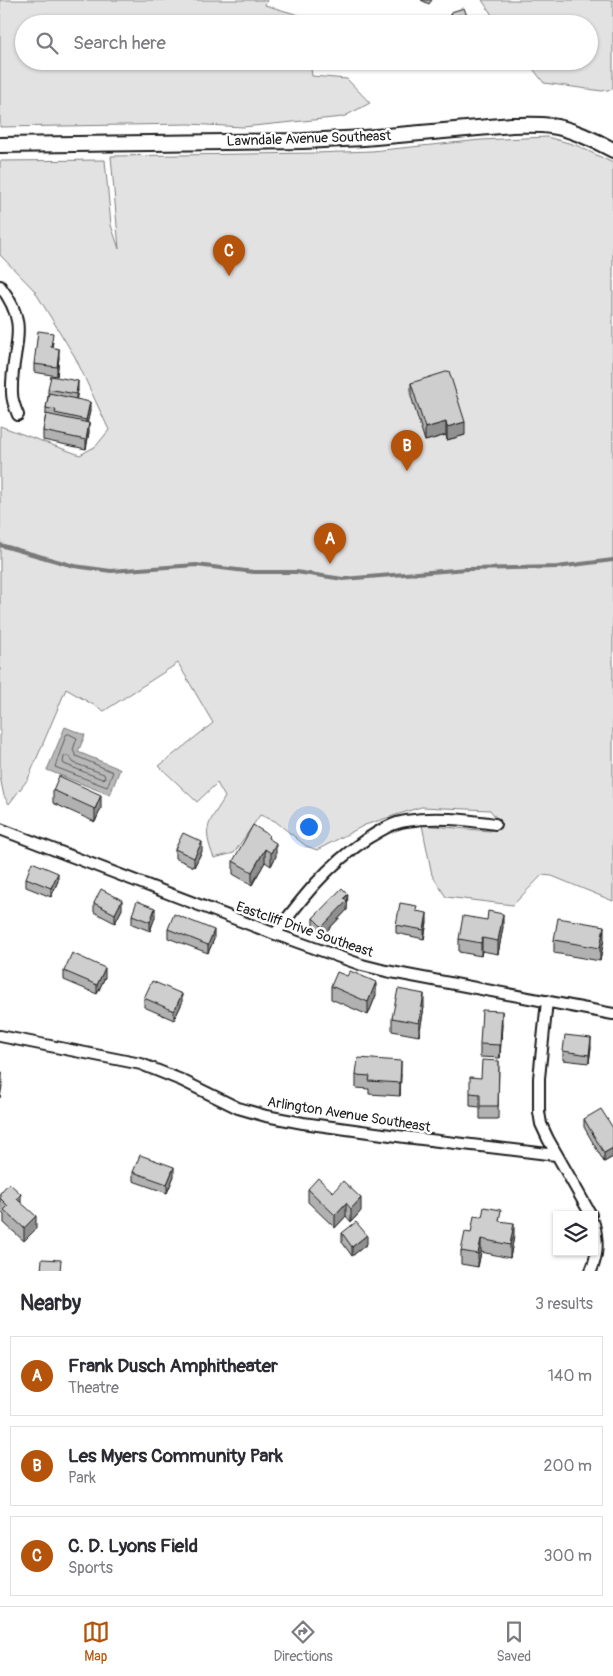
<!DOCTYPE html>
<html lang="en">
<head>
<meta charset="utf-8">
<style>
	body { margin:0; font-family:Pangolin,sans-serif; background:#f2f2f3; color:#2b2b33 }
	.controls { position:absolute; right:15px; bottom:15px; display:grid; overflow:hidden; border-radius:0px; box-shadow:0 1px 4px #0004 }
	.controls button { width:45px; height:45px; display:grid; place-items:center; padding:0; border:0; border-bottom:1px solid #e1e1e2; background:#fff; color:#2b2b33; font:25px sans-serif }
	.you { position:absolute; left:308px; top:826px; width:18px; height:18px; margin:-12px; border:4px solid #fff; border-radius:50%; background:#1a73e8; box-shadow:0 0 0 8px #1a73e833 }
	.badge { display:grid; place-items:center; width:32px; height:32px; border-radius:50%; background:#b45309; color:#fff; font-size:16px; font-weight:700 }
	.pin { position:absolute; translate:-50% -41px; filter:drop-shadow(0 1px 2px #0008) }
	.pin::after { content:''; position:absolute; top:26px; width:18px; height:15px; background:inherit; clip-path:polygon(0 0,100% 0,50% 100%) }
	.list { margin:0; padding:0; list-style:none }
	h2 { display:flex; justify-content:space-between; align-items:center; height:65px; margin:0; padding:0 20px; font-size:21px }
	h2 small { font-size:16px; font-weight:400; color:#7c7c81 }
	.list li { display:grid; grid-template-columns:32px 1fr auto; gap:15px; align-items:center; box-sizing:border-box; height:80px; margin:0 10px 10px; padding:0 10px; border:1px solid #e1e1e2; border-radius:0px }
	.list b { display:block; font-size:19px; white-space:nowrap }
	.list p { margin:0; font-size:16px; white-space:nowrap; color:#7c7c81 }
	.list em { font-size:16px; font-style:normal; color:#7c7c81 }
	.icon { flex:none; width:28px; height:28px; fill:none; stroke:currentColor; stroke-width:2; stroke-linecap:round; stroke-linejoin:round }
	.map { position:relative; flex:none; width:613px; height:1271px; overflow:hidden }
	.search { position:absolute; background:#fff; box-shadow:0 1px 4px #0004; left:15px; right:15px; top:15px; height:55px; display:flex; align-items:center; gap:12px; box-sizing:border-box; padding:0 18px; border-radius:28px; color:#7c7c81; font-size:19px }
	.sheet { height:335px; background:#fff }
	nav { display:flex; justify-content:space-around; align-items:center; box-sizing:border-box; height:70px; border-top:1px solid #e1e1e2; background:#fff; font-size:14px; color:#7c7c81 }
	nav a { display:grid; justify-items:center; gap:2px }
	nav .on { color:#b45309 }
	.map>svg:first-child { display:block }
	.green { fill:#e2e2e2; stroke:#7f7f7f }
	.water { fill:#b8b8b8; stroke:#7a7a7a }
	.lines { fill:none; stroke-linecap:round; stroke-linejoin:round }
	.shore { stroke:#5a5a5a; stroke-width:1 }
	.stream { stroke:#7a7a7a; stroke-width:4 }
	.street-casing { stroke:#1c1c1c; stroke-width:14 }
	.secondary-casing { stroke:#1c1c1c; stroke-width:18 }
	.street { stroke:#fff; stroke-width:10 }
	.secondary { stroke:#fff; stroke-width:14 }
	.wall { fill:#b1b1b1; stroke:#1c1c1c }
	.shaded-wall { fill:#909090; stroke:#1c1c1c }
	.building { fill:#cecece; stroke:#1c1c1c }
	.labels { text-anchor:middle; stroke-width:5; stroke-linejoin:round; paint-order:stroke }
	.street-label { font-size:14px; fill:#1c1c1c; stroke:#fff }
</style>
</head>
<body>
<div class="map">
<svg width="613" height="1271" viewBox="0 0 613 1271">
	<rect width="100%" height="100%" fill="#fff"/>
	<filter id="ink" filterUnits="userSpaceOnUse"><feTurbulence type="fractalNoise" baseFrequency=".02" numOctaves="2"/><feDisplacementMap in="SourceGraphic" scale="10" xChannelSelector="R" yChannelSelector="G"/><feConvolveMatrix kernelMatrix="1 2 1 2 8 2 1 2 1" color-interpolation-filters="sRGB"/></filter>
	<g filter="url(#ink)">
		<path class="green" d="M0 0H267L265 5 302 16 304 24H24V61H310L312 76 347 79 370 103 343 117 243 127 189 124 0 127Z
			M482 0H613V89L602 91 544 83 527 61H589V24H498Z
			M547 137 576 145 613 163V901L552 876 542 875 513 905 446 897 432 875 422 825 490 831 501 824 490 810 421 807 365 825 317 850 306 846 275 821 260 815 234 853 214 858C201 826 209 824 225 797L217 783 197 802 159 766 213 723 178 663 104 711 66 689 28 779 9 804 4 796 0 777V426L80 455 96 446 109 430 75 357 34 290 0 255V161L105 160 111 225 119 249 111 156 314 153 372 151 481 140Z"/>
		<path class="water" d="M65 727 85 735 78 752 120 769 110 795 47 770Z"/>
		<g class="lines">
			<path class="shore" d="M69 734 77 738 73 750 76 756 113 772 107 787 55 767 66 735Z
				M68 756 74 763 104 774 105 778 102 779 64 764 63 762 64 757Z"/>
			<path class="stream" d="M0 545 74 566 111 571 196 565 254 572H296L343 579 467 569 557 567 613 560"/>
			<defs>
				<path id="street" d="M0 286C33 328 10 348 12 393 12 400 15 408 18 415
					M0 829 275 934 362 965 386 971 613 1014
					M275 934C303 897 326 867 365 840 378 832 391 823 406 821 436 816 465 820 495 824
					M547 1001 539 1078V1112L541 1124 548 1139 591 1215
					M0 1036 141 1064 181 1080 238 1108 266 1116 303 1123 405 1137 556 1155
					M591 1271C598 1255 598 1241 594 1224"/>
				<path id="secondary" d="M0 145 303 141 364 138 512 125C525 125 538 124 551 126 569 128 597 141 613 150"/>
			</defs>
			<use href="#street" class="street-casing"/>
			<use href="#secondary" class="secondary-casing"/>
			<use href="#street" class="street"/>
			<use href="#secondary" class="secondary"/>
		</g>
		<path class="wall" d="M421 0H432L429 4Z
			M451 12 470 24H452L451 21Z
			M454 61H468L466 68 454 63Z
			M53 342 52 348 59 357 57 376 34 372V364Z
			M411 383 465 435 447 440 446 435 425 441 411 396Z
			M48 389 78 390 76 399 90 411 87 423 89 432 86 449 43 440V431L46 414V408L48 396Z
			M53 790 101 808 95 822 53 803Z
			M269 839 276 856 271 866 265 862 252 885 233 874V861Z
			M175 849 202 851 194 867 175 858Z
			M26 878 58 881 51 897 26 887Z
			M94 903 122 909 115 923 94 912Z
			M348 903 347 904V910L322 936 313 926V918Z
			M417 911 427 922 424 939 396 933V925Z
			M132 915 155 917 150 931 132 924Z
			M503 927 498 954 482 951 481 956 459 952V939Z
			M168 929 214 939 208 953 168 938Z
			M604 939 600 961 554 953V940Z
			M64 971 105 977 97 994 64 980Z
			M347 976 376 995 368 1015 331 999V986Z
			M144 998 182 1003 174 1020 144 1007Z
			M424 1007 419 1036 392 1031V1018Z
			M502 1024 500 1058 480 1057V1044Z
			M591 1047 589 1063 563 1060V1051Z
			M499 1061 498 1119H480V1107L470 1106V1093L481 1078Z
			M401 1074 400 1096 369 1094V1089L356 1088V1075Z
			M584 1119 613 1128V1157L604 1162 584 1127Z
			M133 1172 174 1176 167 1193 133 1181Z
			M308 1189 333 1192 361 1211 351 1222 346 1216 335 1228 308 1202Z
			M0 1193 21 1203 36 1229 24 1241 4 1223V1215L0 1211Z
			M501 1221 514 1236 510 1258 481 1252 478 1267 461 1264V1251L471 1233Z
			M342 1233 367 1244 352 1256 342 1242Z"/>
		<path class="shaded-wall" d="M466 61H468L466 68Z
			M59 349V357L57 376V367Z
			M78 381V390L76 403V394Z
			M90 402V411L86 429V420Z
			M446 422V435L425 441V428Z
			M465 422V435L447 440V427Z
			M89 423V432L86 449V440Z
			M101 795V808L95 822V809Z
			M202 842V851L194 867V858Z
			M276 843V856L271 866V853Z
			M265 849V862L252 885V872Z
			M58 873V881L51 897V888Z
			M348 894 347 910 322 936V927Z
			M122 900V909L115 923V914Z
			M155 908V917L150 931V922Z
			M427 913V922L424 939V930Z
			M503 914V927L498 954V941Z
			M604 926V939L600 961V948Z
			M214 930V939L208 953V945Z
			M482 938V951L481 956V943Z
			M105 968V977L97 994V985Z
			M376 982V995L368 1015V1002Z
			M182 994V1003L174 1020V1011Z
			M424 994V1007L419 1036V1023Z
			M502 1011V1024L500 1058V1045Z
			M591 1038V1047L589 1063V1055Z
			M401 1061V1074L400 1096V1083Z
			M2 1073V1086L0 1098V1085Z
			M613 1148V1157L604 1162V1153Z
			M174 1167V1176L167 1193V1184Z
			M21 1194V1207L17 1199Z
			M361 1198V1211L351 1222V1209Z
			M346 1203V1216L335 1228V1215Z
			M36 1216V1229L24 1241V1228Z
			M514 1223V1236L510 1258V1245Z
			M367 1235V1244L352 1256V1247Z
			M481 1239V1252L478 1267V1254Z"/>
		<path class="building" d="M464 8 470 24H455L451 12Z
			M38 331 53 333 51 347 59 349 57 367 34 364Z
			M449 371 465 422 447 427 446 422 425 428 411 383Z
			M51 376 78 381 76 394 48 389Z
			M49 393 90 402 86 420 55 413 56 410 46 408Z
			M46 414 89 423 86 440 43 431Z
			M59 776 101 795 95 809 53 790Z
			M253 825 269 835 268 838 276 843 271 853 265 849 252 872 233 861Z
			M183 833 202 842 194 858 175 849Z
			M32 862 58 873 51 888 26 878Z
			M342 888 348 894 344 898 347 901 322 927 313 918Z
			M101 889 122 900 115 914 94 903Z
			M137 901 155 908 150 922 132 915Z
			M400 903 417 906 416 911 427 913 424 930 396 925Z
			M488 911 503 914 498 941 482 938 481 943 459 939 463 916 487 920Z
			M174 914 214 930 208 945 168 929Z
			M558 918 604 926 600 948 554 940Z
			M72 953 105 968 97 985 64 971Z
			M350 971 376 982 368 1002 331 986 337 972 347 976Z
			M152 981 182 994 174 1011 144 998Z
			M398 989 424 994 419 1023 392 1018Z
			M482 1010 502 1011 500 1045 480 1044Z
			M565 1035 591 1038 589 1055 563 1051Z
			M358 1058 401 1061 400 1083 369 1081 370 1076 356 1075Z
			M482 1060 499 1061 498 1106H480V1094L470 1093V1077L481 1078Z
			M0 1072 2 1073 0 1085Z
			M601 1109 613 1128V1148L604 1153 584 1119Z
			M140 1155 174 1167 167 1184 133 1172Z
			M318 1178 333 1192 343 1181 361 1198 351 1209 346 1203 335 1215 308 1189Z
			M9 1183 21 1194 17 1199 36 1216 24 1228 4 1210 8 1206 0 1198V1193Z
			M484 1207 501 1210 499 1221 514 1223 510 1245 481 1239 478 1254 461 1251 465 1232 471 1233 474 1216 482 1217Z
			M356 1222 367 1235 352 1247 342 1233Z
			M42 1259 61 1260 60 1271H41Z"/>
	</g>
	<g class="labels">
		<g class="street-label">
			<text transform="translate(309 138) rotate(-2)" y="5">Lawndale Avenue Southeast</text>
			<text transform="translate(305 929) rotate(19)" y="5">Eastcliff Drive Southeast</text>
			<text transform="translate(349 1114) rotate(9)" y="5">Arlington Avenue Southeast</text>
		</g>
	</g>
</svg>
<div class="controls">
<button><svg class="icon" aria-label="layers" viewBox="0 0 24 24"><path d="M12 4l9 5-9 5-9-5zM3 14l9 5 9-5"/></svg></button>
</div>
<div class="you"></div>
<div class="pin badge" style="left:330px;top:564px">A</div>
<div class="pin badge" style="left:407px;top:471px">B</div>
<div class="pin badge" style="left:229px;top:276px">C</div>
<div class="search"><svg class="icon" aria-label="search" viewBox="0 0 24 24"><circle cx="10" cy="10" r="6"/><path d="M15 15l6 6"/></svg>Search here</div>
</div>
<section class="sheet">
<h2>Nearby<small>3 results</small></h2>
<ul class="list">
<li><span class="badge">A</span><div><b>Frank Dusch Amphitheater</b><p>Theatre</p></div><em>140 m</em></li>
<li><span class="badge">B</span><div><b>Les Myers Community Park</b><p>Park</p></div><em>200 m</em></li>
<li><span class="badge">C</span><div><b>C. D. Lyons Field</b><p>Sports</p></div><em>300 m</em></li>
</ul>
</section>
<nav>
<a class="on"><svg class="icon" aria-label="map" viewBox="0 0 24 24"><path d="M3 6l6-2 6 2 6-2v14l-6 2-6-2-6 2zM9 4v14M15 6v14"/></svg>Map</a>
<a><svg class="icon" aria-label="directions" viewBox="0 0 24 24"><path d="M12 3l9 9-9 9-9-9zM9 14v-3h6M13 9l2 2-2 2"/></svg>Directions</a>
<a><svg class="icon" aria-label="saved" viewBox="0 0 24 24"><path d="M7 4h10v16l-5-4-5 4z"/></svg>Saved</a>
</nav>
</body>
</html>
